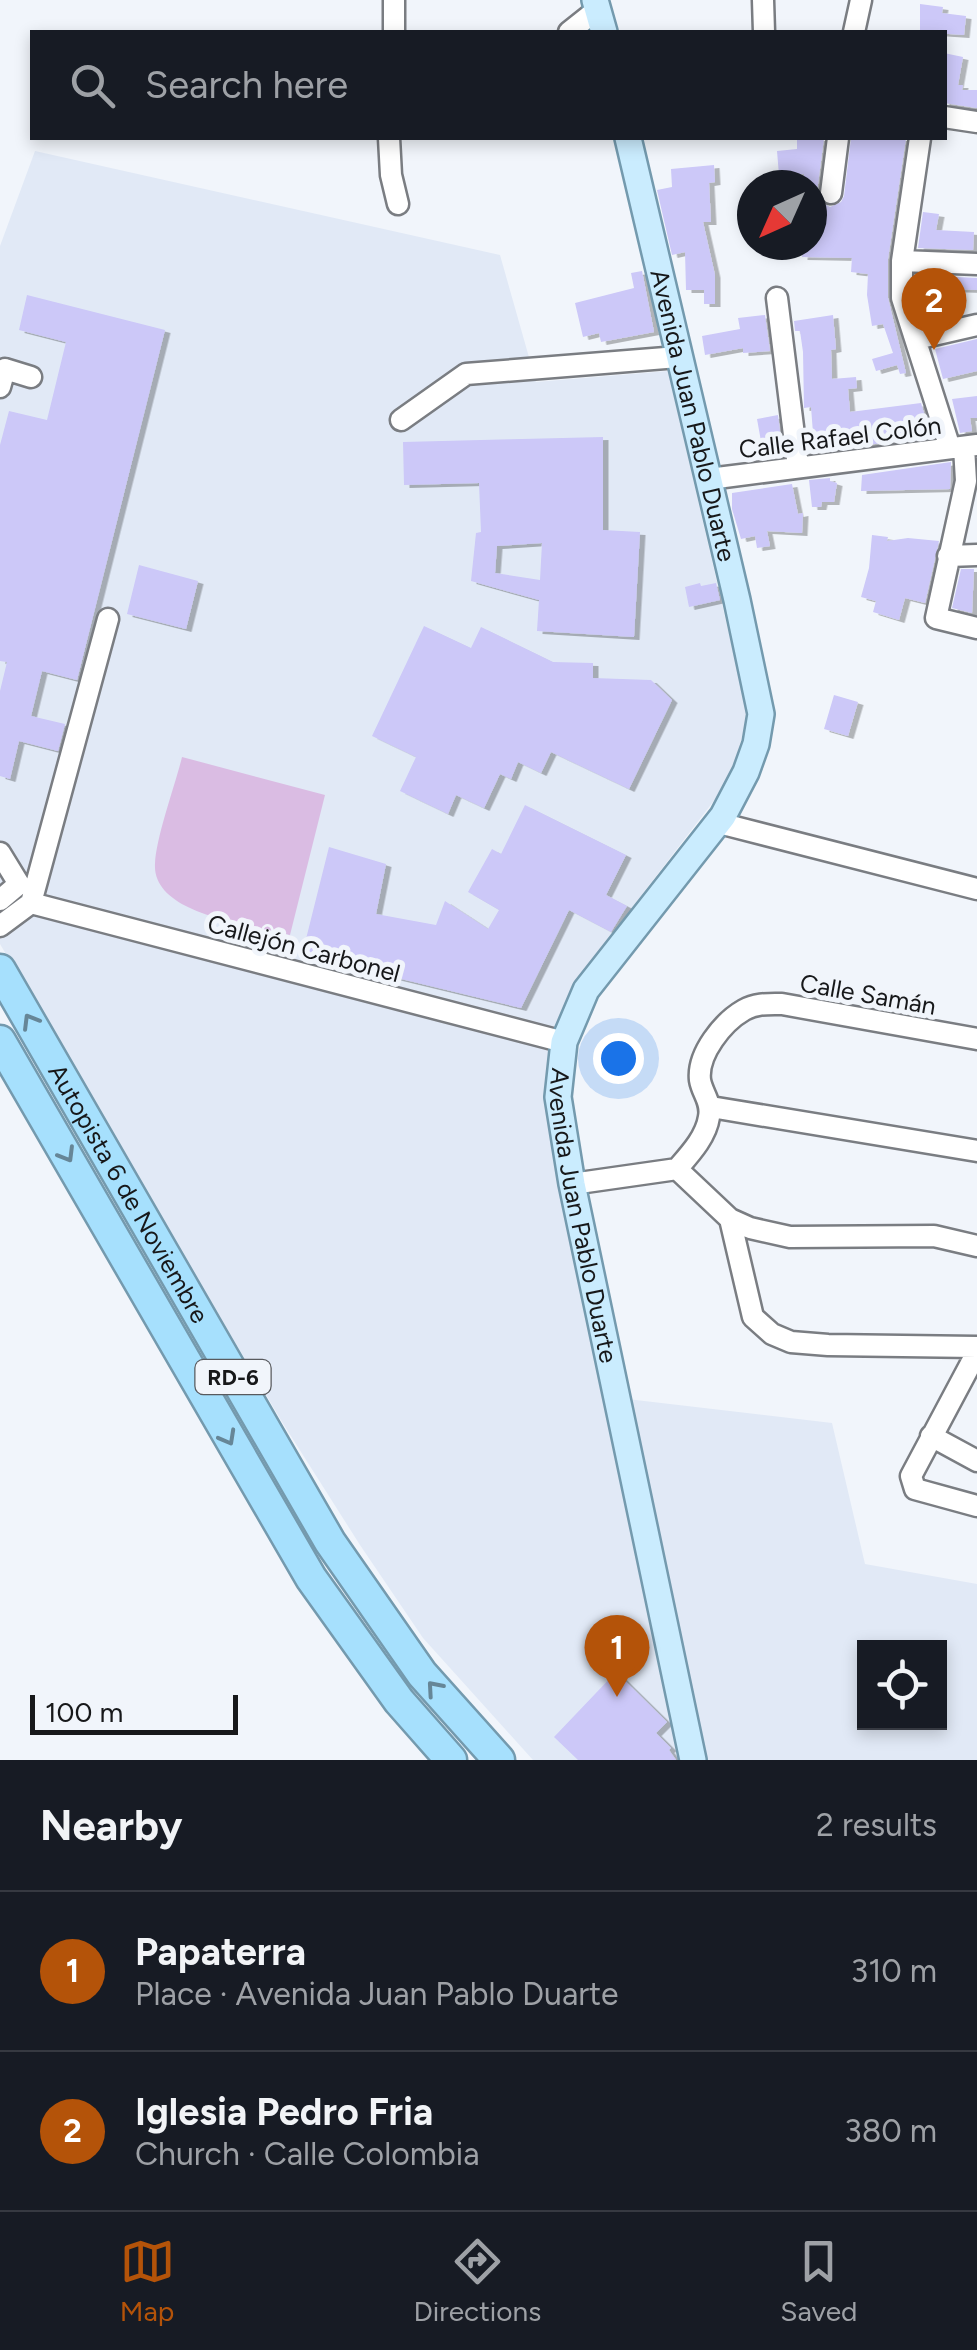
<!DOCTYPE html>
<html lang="en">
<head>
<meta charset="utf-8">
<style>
	body { margin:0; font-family:Figtree,sans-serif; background:#20242c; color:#f1f3f6 }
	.controls { position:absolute; right:30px; bottom:30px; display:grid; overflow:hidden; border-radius:0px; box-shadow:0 5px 15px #0003 }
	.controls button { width:90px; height:90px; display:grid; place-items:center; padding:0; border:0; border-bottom:2px solid #363941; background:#171b24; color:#f1f3f6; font:50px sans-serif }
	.compass { position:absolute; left:737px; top:170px; width:90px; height:90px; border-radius:50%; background:#171b24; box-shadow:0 5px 15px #0003; rotate:225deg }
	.scale { position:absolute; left:30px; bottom:25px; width:208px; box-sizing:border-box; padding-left:10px; border:5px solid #17181a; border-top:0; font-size:28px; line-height:35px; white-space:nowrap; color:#17181a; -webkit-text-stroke:8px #f1f5fb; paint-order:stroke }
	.you { position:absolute; left:618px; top:1058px; width:35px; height:35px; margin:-25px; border:8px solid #fff; border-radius:50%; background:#1a73e8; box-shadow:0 0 0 15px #1a73e833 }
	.badge { display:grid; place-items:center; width:65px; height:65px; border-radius:50%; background:#b45309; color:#fff; font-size:32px; font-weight:700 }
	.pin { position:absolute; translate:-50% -82px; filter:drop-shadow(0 2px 5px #0008) }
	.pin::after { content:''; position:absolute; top:52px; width:35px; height:30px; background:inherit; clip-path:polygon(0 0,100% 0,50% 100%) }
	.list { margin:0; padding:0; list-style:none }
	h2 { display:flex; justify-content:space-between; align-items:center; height:130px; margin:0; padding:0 40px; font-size:42px }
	h2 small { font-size:32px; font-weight:400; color:#9ea1a6 }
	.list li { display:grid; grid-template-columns:65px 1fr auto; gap:30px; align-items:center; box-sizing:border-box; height:160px; padding:0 40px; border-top:2px solid #363941 }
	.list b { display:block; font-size:38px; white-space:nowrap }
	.list p { margin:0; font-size:32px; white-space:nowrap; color:#9ea1a6 }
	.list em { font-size:32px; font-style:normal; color:#9ea1a6 }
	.icon { flex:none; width:55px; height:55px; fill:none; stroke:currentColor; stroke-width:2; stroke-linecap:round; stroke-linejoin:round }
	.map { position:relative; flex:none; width:977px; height:1760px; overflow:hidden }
	.search { position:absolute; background:#171b24; box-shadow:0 5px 15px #0003; left:30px; right:30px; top:30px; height:110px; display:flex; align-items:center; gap:25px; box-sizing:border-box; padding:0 35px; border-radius:0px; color:#9ea1a6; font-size:38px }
	.sheet { height:450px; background:#171b24 }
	nav { display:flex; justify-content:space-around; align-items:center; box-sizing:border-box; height:140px; border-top:2px solid #363941; background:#171b24; font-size:28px; color:#9ea1a6 }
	nav a { display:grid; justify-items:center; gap:5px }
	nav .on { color:#b45309 }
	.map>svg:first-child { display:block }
	.built { fill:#e1e9f6; fill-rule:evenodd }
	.green { fill:#dabce3 }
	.building { fill:#ccc8f8; fill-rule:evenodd; filter:url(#shadow) }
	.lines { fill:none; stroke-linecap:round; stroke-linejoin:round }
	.minor-casing { stroke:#7a7d82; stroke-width:25 }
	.major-casing { stroke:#749aae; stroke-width:30 }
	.highway-casing { stroke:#749aae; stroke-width:35 }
	.minor { stroke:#fff; stroke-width:20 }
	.major { stroke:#caecfe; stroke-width:25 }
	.highway { stroke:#a6e0fd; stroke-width:30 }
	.oneway { stroke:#668697 }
	.labels { text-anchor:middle; stroke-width:10; stroke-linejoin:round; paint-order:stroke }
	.shield { fill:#f1f5fb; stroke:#585a5e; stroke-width:2.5 }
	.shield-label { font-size:22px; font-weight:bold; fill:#17181a }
	.street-label { font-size:25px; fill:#17181a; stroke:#f1f5fb }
</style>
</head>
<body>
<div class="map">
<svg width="977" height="1760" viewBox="0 0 977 1760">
	<defs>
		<filter id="shadow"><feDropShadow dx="5.5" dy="3" stdDeviation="0" flood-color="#0004"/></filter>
	</defs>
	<rect width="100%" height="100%" fill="#f1f5fb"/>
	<path class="built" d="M35 151 500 255 536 382 668 371 748 716 729 781 601 948 566 1001 545 1084 610 1397 832 1423 865 1564 977 1584V1760H533L423 1638 360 1545 282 1422 0 944V246ZM864 1648H940V1722H864Z"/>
	<path class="green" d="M182 757 325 795 290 935C252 925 152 915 155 864 156 837 175 786 182 757Z"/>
	<path class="building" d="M920 4 943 7 942 13 966 16 964 35 920 32Z
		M944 53 963 57 958 85H963L962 90H977V108L944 103Z
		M797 138H824L817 192 822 203 830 207 841 202 844 196 851 138H906L888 259V298L906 373 900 374 897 365 876 371 872 359 893 353 883 324 872 326 867 295 868 274 851 272 852 258 802 257 803 245H812V185H803L804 174 779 175 777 151 797 149Z
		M714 165 715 182 709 183 711 222H703L715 275V304H704V290H686L685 252 672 255 657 190 672 187 671 169Z
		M923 212 939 214 936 230 974 232 973 250 918 248Z
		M642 271 654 332 601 342 599 333 583 337 575 303 634 288 631 273Z
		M916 275 977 278V290L917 288Z
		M27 295 165 330 77 680 42 671 31 716 65 724 58 751 19 741 10 779 0 776V691L7 662 0 661V445L9 411 47 420 66 342 19 330Z
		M765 315 770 351 743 353V348L705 355 702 336 740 329 738 318Z
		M833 315 836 349 831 350 832 379 856 377 857 388 848 389 850 412 921 403 931 437 810 452 808 434 813 433 811 407 804 408 803 352 800 331H795L794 321Z
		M977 339V371L943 379 935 349Z
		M977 396V418H970L972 431 960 433 952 399Z
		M778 415 783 456 764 458 757 419Z
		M603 437V530L640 532 634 637 537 631 539 600 471 581 476 533 481 532 479 483 404 485 403 442ZM542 543 540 580 495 573 497 546Z
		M951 462 950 489 861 491 862 475Z
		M830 478V481L837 483 834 502H822L821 507H812L809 480Z
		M792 484 798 514 803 513 802 533 767 531 770 546 757 548 755 536 741 539 732 509V493Z
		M872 535 888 537 887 541 908 538 939 541 925 603 905 598 899 620 873 612 876 601 861 597 869 568Z
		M139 565 198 581 186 629 127 614Z
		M961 569H974L972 613 952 608Z
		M700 583 701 586 716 583 720 600 689 607 685 587Z
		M424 626 471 648 481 627 553 662 593 663V678L651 680 672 700 629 789 551 752 541 773 518 762 511 779 500 774 484 808 456 795 448 814 400 791 416 757 372 736Z
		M834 695 858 702 848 736 824 729Z
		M525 805 626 855 606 895 627 906 611 932 569 910 521 1008 302 955 329 847 386 864 376 914 436 925 445 901 488 929 499 910 468 892 492 849 501 854Z
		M616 1672 667 1722 656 1733 671 1748 669 1750 676 1760H578L554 1737Z"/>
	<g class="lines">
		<defs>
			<path id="minor" d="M394 0V32
				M763 0 764 32
				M569 32 598 9
				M854 32 861 0
				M944 117 977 122
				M389 138 391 175 398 204
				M920 138 902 261V298L950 448
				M831 193 838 138
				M902 261 977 264
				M777 298 798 467
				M916 339 977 325
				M0 387 5 369 31 377
				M401 420 466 374 678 357
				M964 447 966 481 936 618 977 628
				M709 479 977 445
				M948 556 977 555
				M719 823 977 889
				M0 853 19 884 0 900
				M31 903 564 1042
				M0 926 31 903 108 619
				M711 1107 977 1151
				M677 1169 730 1219 750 1228 790 1237 934 1236 977 1246
				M572 1184 677 1169C690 1154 706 1137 709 1117 712 1102 702 1093 700 1080 697 1054 723 1022 744 1010 756 1003 769 1004 782 1004L977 1039
				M730 1219 753 1317 772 1334 791 1342 828 1345 977 1347
				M977 1352 911 1476 915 1489 977 1506
				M931 1436 977 1461"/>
			<g id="major">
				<path d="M595 0 604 32"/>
				<path id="s1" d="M628 138 737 600 761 714 756 744 746 772 723 816 586 990 564 1042 558 1097 572 1184 693 1760"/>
			</g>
			<g id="highway">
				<path id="s2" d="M0 970 330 1542 422 1674 499 1760"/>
				<path d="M0 1041 311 1578 399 1701 451 1760"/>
			</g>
		</defs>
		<use href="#minor" class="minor-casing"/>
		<use href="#major" class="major-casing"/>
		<use href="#highway" class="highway-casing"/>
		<use href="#minor" class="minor"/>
		<use href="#major" class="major"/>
		<use href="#highway" class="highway"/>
	</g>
	<defs><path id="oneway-chevron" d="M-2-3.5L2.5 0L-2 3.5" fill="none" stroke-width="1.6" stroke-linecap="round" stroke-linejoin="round" transform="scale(2.5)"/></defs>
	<g class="oneway">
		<use href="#oneway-chevron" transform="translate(30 1021) rotate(-121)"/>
		<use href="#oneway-chevron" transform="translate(67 1155) rotate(59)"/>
		<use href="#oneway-chevron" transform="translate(228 1438) rotate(61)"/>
		<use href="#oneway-chevron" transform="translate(434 1688) rotate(-131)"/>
	</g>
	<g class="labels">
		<rect class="shield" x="195.5" y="1360" width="75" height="34" rx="8"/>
		<g class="shield-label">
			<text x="233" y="1385">RD-6</text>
		</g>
		<g class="street-label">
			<text dy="9" stroke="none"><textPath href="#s1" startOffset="285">Avenida Juan Pablo Duarte</textPath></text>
			<text transform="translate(840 437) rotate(-7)" y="9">Calle Rafael Colón</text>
			<text transform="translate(304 948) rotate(15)" y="9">Callejón Carbonel</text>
			<text transform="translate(868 994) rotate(10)" y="9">Calle Samán</text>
			<text dy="9" stroke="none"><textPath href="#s2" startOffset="258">Autopista 6 de Noviembre</textPath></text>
			<text dy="9" stroke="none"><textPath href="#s1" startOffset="1155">Avenida Juan Pablo Duarte</textPath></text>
		</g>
	</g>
</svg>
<div class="controls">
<button><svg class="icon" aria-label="locate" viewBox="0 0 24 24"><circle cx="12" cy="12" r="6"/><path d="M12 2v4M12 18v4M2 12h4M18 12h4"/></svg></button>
</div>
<svg class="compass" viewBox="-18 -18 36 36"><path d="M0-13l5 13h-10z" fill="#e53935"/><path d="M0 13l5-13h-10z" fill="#9ea1a6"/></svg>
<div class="scale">100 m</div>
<div class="you"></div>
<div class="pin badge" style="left:617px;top:1697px">1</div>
<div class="pin badge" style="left:934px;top:350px">2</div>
<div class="search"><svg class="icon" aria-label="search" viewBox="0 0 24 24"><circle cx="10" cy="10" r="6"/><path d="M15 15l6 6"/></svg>Search here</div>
</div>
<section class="sheet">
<h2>Nearby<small>2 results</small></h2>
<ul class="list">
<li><span class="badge">1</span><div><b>Papaterra</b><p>Place · Avenida Juan Pablo Duarte</p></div><em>310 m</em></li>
<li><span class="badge">2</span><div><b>Iglesia Pedro Fria</b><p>Church · Calle Colombia</p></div><em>380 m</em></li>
</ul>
</section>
<nav>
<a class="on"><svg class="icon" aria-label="map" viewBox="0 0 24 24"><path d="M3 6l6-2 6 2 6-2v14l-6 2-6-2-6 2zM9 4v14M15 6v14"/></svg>Map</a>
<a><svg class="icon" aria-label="directions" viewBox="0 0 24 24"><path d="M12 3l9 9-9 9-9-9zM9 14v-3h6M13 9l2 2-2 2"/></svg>Directions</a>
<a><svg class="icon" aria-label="saved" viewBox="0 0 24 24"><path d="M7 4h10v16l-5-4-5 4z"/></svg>Saved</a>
</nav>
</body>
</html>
